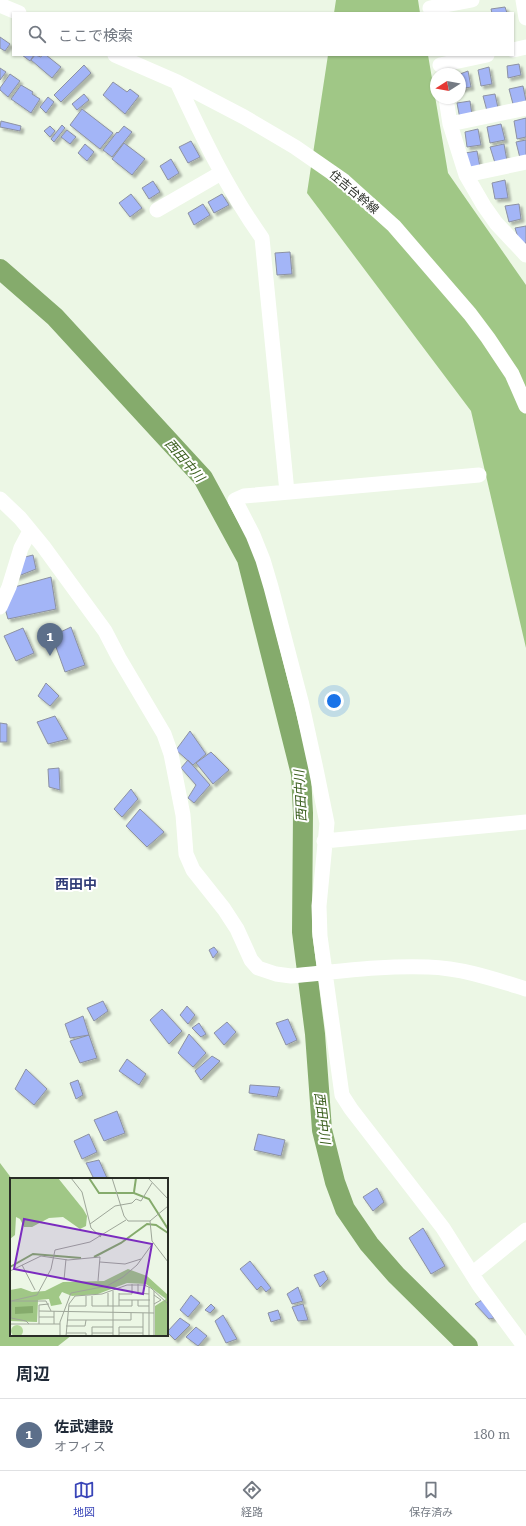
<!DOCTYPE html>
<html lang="ja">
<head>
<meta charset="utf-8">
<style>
	body { margin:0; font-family:"Roboto Serif","Noto Sans JP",serif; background:#f2f2f3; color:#1f2937 }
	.compass { position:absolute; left:430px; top:68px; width:36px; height:36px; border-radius:50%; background:#fff; box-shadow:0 1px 3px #0004; rotate:259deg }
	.you { position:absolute; left:334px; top:701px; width:14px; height:14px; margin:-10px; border:3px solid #fff; border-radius:50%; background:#1a73e8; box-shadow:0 0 0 6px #1a73e833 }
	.badge { display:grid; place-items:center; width:26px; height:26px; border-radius:50%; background:#3945b8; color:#fff; font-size:13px; font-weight:700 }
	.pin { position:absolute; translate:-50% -33px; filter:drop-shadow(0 1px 2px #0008) }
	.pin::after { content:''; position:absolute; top:21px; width:14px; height:12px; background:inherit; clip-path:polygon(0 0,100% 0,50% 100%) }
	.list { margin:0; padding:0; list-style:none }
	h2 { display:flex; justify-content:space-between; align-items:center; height:52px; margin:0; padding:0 16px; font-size:17px }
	h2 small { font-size:13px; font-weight:400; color:#747a83 }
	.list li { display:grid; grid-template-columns:26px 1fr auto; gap:12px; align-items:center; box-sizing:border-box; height:72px; padding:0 16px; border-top:1px solid #e0e1e3 }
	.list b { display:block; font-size:15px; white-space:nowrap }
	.list p { margin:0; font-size:13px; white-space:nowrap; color:#747a83 }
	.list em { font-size:13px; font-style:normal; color:#747a83 }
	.icon { flex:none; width:22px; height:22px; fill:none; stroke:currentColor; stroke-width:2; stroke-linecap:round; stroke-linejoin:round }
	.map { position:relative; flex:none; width:526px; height:1346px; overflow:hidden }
	.search { position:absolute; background:#fff; box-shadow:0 1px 3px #0004; left:12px; right:12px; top:12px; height:44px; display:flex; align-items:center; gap:10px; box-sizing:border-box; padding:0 14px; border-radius:0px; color:#747a83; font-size:15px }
	.sheet { height:124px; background:#fff }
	nav { display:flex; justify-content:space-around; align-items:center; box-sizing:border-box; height:56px; border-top:1px solid #e0e1e3; background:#fff; font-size:11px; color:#747a83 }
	nav a { display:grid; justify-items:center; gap:2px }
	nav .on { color:#3945b8 }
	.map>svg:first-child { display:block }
	.forest { fill:#a0c786 }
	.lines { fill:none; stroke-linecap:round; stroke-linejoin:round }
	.river { stroke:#85ab6c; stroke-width:20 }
	.building { fill:#a3b5f7; stroke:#8c91a2; filter:url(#shadow) }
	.minor { stroke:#fff; stroke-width:15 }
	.labels { text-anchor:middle; stroke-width:4; stroke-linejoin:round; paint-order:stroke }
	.street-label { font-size:12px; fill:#292d26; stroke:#fff }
	.water-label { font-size:13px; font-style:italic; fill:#395d1c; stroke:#fff }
	.quarter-label { font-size:14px; font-weight:bold; fill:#323e78; stroke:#fff }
	.inset-river { fill:none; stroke:#85ab6c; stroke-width:2 }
	.inset-road { fill:none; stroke:#9ea699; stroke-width:1 }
	.view { fill:#7b2cbf; fill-opacity:0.15; stroke:#7b2cbf; stroke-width:2 }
	.inset-edge { fill:none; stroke:#292d26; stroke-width:2 }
</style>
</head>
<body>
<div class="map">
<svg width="526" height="1346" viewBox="0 0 526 1346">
	<defs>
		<filter id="shadow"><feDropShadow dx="3" dy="3" stdDeviation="1" flood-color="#0004"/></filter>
	</defs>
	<rect width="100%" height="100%" fill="#ecf7e5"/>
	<path class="forest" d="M336 0H418L420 13H334Z
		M328 55H428L448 173 526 285V648L471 411 307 193Z
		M0 1163 12 1179H11V1335H72L58 1346H0Z"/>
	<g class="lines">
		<path class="river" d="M0 269 55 317 203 478 247 559 301 774 303 813 302 932 315 1034 322 1130 335 1182 345 1209 369 1244 396 1275 468 1346"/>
	</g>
	<path class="building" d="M505 7 507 13H492L491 9Z
		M0 37 10 44 5 51 0 48Z
		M22 55H34L30 61Z
		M35 55 41 57 42 55H46L61 67 52 78 31 60Z
		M519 64 521 75 508 78 507 66Z
		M84 65 91 73 61 102 54 95Z
		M489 67 492 84 481 86 478 70Z
		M0 68 6 72 0 80Z
		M468 71 471 87 460 89V74Z
		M10 74 20 81 8 97 0 90V88Z
		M113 82 127 92 130 89 139 96 125 114 103 95Z
		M21 85 33 92 32 94 40 99 31 113 11 99Z
		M523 86 526 101 513 104 509 89Z
		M84 94 89 100 77 110 72 104Z
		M495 94 498 108 487 111 483 96Z
		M48 97 54 102 46 113 40 107Z
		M470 101 472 115 460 119 457 103Z
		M82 109 113 133 100 149 70 125Z
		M526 118V137L517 139 514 121Z
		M1 121 21 126 20 131 0 127Z
		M501 124 505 140 490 143 487 127Z
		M62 125 65 128 54 142 51 139Z
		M50 126 55 131 50 137 44 131Z
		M124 126 132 132 112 157 103 150 117 132 118 133Z
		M478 129 481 145 467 147 465 132Z
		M67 130 76 137 70 144 61 137Z
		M526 140V157L520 158 516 142Z
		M191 141 200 157 188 163 179 147Z
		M124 143 145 159 132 175 112 159Z
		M85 144 94 152 87 161 78 153Z
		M504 144 507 161 495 163 490 147Z
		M477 151 480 167 469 170 465 153Z
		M171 159 179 173 168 180 160 166Z
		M505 180 508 198 495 199 492 183Z
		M153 181 160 192 149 199 142 188Z
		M131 194 142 208 130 217 119 203Z
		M222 194 229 205 214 213 208 202Z
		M203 204 210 215 194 225 188 213Z
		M519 204 521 219 509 222 505 206Z
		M526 226V243L520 244 515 228Z
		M290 252 292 274 277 275 275 253Z
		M33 555 36 569 16 577 13 560Z
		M51 577 56 609 8 619 0 591Z
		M71 627 85 665 65 672 52 636Z
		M23 628 34 653 16 661 4 636Z
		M46 683 59 696 50 706 38 696Z
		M55 716 68 739 48 744 37 722Z
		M0 723 7 724V742H0Z
		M190 731 206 754 193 765 176 750Z
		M211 752 229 770 213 784 196 763Z
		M188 760 210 785 194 803 188 798 196 785 181 768Z
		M59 768 60 790 49 787 48 769Z
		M131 789 138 799 122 817 114 809Z
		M140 809 164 832 147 847 126 826Z
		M214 947 218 952 213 958 209 950Z
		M103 1001 108 1011 94 1021 87 1008Z
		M187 1006 195 1015 188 1024 180 1015Z
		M162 1009 182 1031 169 1044 150 1020Z
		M83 1016 89 1035 70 1038 65 1024Z
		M288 1019 297 1040 286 1045 276 1023Z
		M227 1022 236 1032 224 1045 214 1033Z
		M199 1023 206 1034 201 1037 192 1028Z
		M189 1034 206 1053 193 1067 178 1053Z
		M89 1035 97 1058 80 1063 70 1041Z
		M212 1056 220 1061 201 1080 195 1071Z
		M127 1059 146 1074 139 1085 119 1071Z
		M26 1069 47 1089 34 1105 15 1089Z
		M78 1080 83 1095 76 1099 70 1083Z
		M250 1085 280 1087 277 1097 249 1093Z
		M117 1111 125 1133 104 1141 94 1120Z
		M89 1134 97 1152 82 1159 74 1141Z
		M258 1134 285 1140 281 1156 254 1150Z
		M99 1160 107 1178 94 1179 86 1163Z
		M377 1188 384 1202 373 1211 363 1197Z
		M423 1228 445 1266 431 1274 409 1238Z
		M250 1261 271 1288 266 1292 261 1286 257 1290 240 1269Z
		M324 1271 328 1279 320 1287 314 1275Z
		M298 1287 303 1301 292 1304 287 1294Z
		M191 1295 200 1303 188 1317 180 1310Z
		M482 1300 494 1318 489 1319 475 1304Z
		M211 1304 215 1308 210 1313 205 1310Z
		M303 1304 308 1320 298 1321 292 1307Z
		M278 1310 281 1319 271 1322 268 1313Z
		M223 1315 237 1339 226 1343 215 1321Z
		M180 1318 190 1325 175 1340 167 1332Z
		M196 1327 207 1336 198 1346 186 1337Z"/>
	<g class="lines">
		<path class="minor" d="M523 0 526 18
			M0 5 19 13
			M430 8 472 0
			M513 50 526 47
			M115 55 177 82 244 117 295 147 344 181 394 226 470 314 488 338 512 374 526 406
			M440 65 487 55
			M177 82C202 136 227 189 262 238L287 492
			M446 98 450 124 466 175 484 206 496 223 526 255
			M450 124 526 108
			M466 175 526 162
			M157 210 221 173
			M479 475 244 496 235 500 253 535 263 560 271 587 302 705 316 769 327 823 319 906 320 936 342 1095 351 1109 443 1228 479 1285 524 1346
			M0 499 20 518 43 546 105 631 119 658 164 734 171 754 183 815 186 854 193 870 224 909 237 929 251 960 258 968 276 974 291 976C335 972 384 965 428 967 462 968 494 979 526 989
			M0 607 9 587 21 548 30 531
			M324 841 526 822
			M473 1273 526 1230"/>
	</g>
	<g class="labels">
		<g class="street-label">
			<text transform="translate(354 192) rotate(40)" y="4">住吉台幹線</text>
		</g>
		<g class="water-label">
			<text transform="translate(185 460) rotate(49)" y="5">西田中川</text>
			<text transform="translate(300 796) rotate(-93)" y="5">西田中川</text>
			<text transform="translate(323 1118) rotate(83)" y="5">西田中川</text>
		</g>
		<g class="quarter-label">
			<text x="76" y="889">西田中</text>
		</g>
	</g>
	<g transform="translate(10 1178)">
		<rect width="158" height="158" fill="#ecf7e5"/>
		<path d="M1 153a6 6 0 1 1 12 0a6 6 0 1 1-12 0Z" fill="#b2d89a"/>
		<path d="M0 0H48L73 31 77 38 76 48 70 51 53 39 39 40 22 49H14L10 41 6 39 5 57 0 61ZM118 91 137 98 158 117V158H145V128L156 121 136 106 117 105 88 116 62 118 52 114 49 119 52 126 41 128 39 121 28 122 27 144 0 143V112L11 110 22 114 35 113 53 104 94 103Z" fill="#a0c786"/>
		<path d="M23 128V135L5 136V129Z" fill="#85ab6c"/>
		<path class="inset-river" d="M79 0 89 15H124L139 21 158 51M124 14 126 0M84 79 111 65 137 46 146 47 158 55M0 89 23 76 71 80"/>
		<path class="inset-road" d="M61 0 72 14 81 50 91 59M102 0 114 38 118 43H140L158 28M138 0 158 21M140 43 142 63 158 84M80 46 105 28 122 25 126 21 131 23 142 5M90 84 115 86 131 81M12 87 25 112M0 93 31 78 58 82 90 79 88 103M54 102 56 81M128 106V115L139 116M103 113V158M144 113V158M98 115V128M109 116H122V106M144 117 151 122 144 126M82 118V128H122V122M109 122H140M128 122V128H139M1 123 27 117 41 91 45 72 80 64 116 42M1 123H36L41 133M1 123V140L16 143 19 146M59 128H76V118M109 128V115M29 133V127L39 126M44 133V146M133 135V158M29 139H44M57 142H121V135M0 146H50M29 146V133L144 135M56 148H75L76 142M56 155H76V158M82 155H103M109 155H133M50 158V144L61 115 97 108 113 99 127 87 143 65M56 158 59 126 65 118 92 116 117 107H134L141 110 158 126M82 158V149H103M109 158V149H133M139 158V109"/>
		<path class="view" d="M14 41 142 66 133 116 4 91Z"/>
		<rect width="158" height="158" class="inset-edge"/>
	</g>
</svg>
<svg class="compass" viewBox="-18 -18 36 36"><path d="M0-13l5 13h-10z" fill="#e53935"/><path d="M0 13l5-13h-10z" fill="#747a83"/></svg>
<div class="you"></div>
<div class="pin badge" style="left:50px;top:656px;background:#5c6f8a">1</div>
<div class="search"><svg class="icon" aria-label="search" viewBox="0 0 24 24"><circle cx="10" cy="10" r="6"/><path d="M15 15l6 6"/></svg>ここで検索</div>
</div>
<section class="sheet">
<h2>周辺<small></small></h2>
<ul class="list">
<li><span class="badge" style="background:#5c6f8a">1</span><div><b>佐武建設</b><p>オフィス</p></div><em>180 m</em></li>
</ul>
</section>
<nav>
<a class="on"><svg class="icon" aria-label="map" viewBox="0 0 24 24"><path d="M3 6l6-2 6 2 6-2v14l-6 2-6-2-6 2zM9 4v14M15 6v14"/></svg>地図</a>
<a><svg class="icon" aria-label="directions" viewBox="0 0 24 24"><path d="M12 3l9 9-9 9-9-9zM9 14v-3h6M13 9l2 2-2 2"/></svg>経路</a>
<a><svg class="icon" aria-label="saved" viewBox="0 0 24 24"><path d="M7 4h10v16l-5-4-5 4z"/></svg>保存済み</a>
</nav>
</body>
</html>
